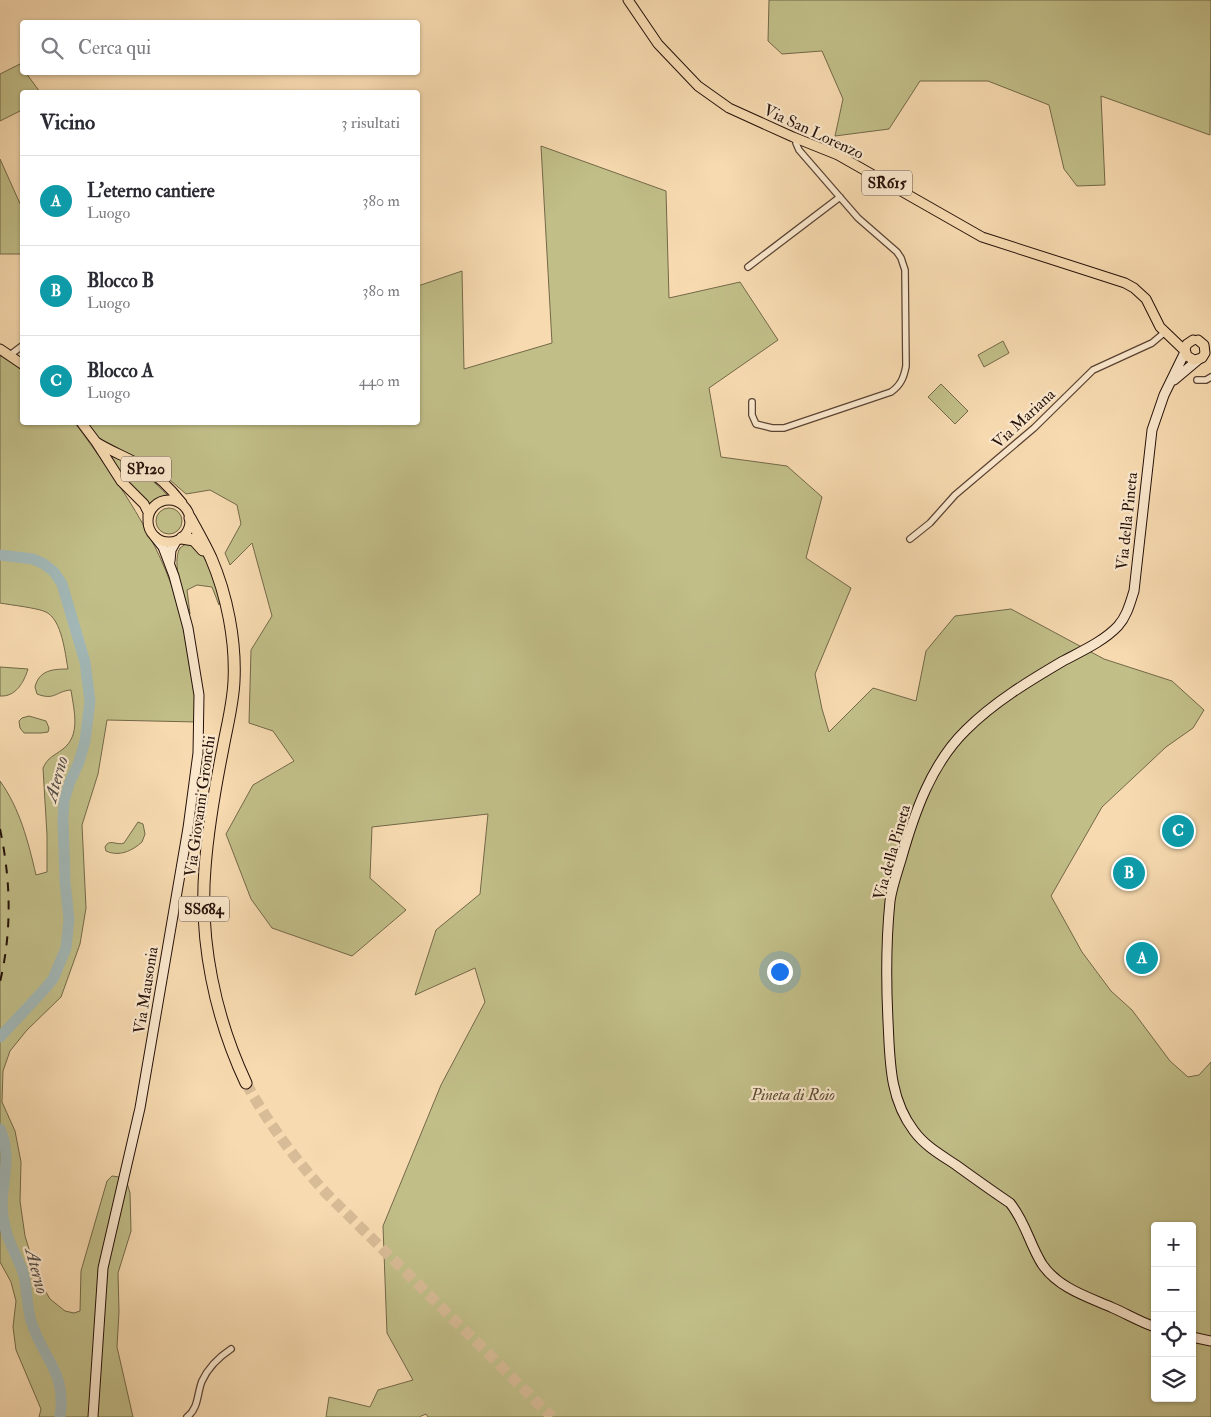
<!DOCTYPE html>
<html lang="it">
<head>
<meta charset="utf-8">
<style>
	body { margin:0; font-family:"IM FELL Double Pica",serif; background:#f2f2f3; color:#2b2b33 }
	.controls { position:absolute; right:15px; bottom:15px; display:grid; overflow:hidden; border-radius:5px; box-shadow:0 1px 4px #0004 }
	.controls button { width:45px; height:45px; display:grid; place-items:center; padding:0; border:0; border-bottom:1px solid #e1e1e2; background:#fff; color:#2b2b33; font:25px sans-serif }
	.you { position:absolute; left:779px; top:971px; width:18px; height:18px; margin:-12px; border:4px solid #fff; border-radius:50%; background:#1a73e8; box-shadow:0 0 0 8px #1a73e833 }
	.badge { display:grid; place-items:center; width:32px; height:32px; border-radius:50%; background:#8f2418; color:#fff; font-size:16px; font-weight:700 }
	.pin { position:absolute; translate:-50% -50%; border:2px solid #fff; box-shadow:0 1px 5px #0006 }
	.list { margin:0; padding:0; list-style:none }
	h2 { display:flex; justify-content:space-between; align-items:center; height:65px; margin:0; padding:0 20px; font-size:21px }
	h2 small { font-size:16px; font-weight:400; color:#7c7c81 }
	.list li { display:grid; grid-template-columns:32px 1fr auto; gap:15px; align-items:center; box-sizing:border-box; height:90px; padding:0 20px; border-top:1px solid #e1e1e2 }
	.list b { display:block; font-size:19px; white-space:nowrap }
	.list p { margin:0; font-size:16px; white-space:nowrap; color:#7c7c81 }
	.list em { font-size:16px; font-style:normal; color:#7c7c81 }
	.icon { flex:none; width:28px; height:28px; fill:none; stroke:currentColor; stroke-width:2; stroke-linecap:round; stroke-linejoin:round }
	.map { position:relative; flex:none; width:1211px; height:1417px; overflow:hidden }
	.search { position:absolute; background:#fff; box-shadow:0 1px 4px #0004; left:20px; top:20px; width:400px; height:55px; display:flex; align-items:center; gap:12px; box-sizing:border-box; padding:0 18px; border-radius:5px; color:#7c7c81; font-size:19px }
	.panel { position:absolute; background:#fff; box-shadow:0 1px 4px #0004; left:20px; top:90px; width:400px; height:335px; border-radius:5px }
	.map>svg:first-child { display:block }
	.green { fill:#c1be88; stroke:#736848; fill-rule:evenodd }
	.lines { fill:none; stroke-linecap:round; stroke-linejoin:round }
	.river { stroke:#a2b8b7; stroke-width:11 }
	.highway-tunnel { stroke:#d8bc97; stroke-width:11; stroke-dasharray:11 5.5; stroke-linecap:butt }
	.street-casing { stroke:#5a4333; stroke-width:8 }
	.secondary-casing { stroke:#251109; stroke-width:11 }
	.primary-casing { stroke:#251109; stroke-width:11 }
	.highway-casing { stroke:#251109; stroke-width:13 }
	.street { stroke:#fae7cc; stroke-width:5.5 }
	.secondary { stroke:#fae7cc; stroke-width:9 }
	.primary { stroke:#f7dab0; stroke-width:9 }
	.highway { stroke:#f7dab0; stroke-width:11 }
	.rail { stroke:#251109; stroke-width:2; stroke-dasharray:9 9; stroke-linecap:butt }
	.labels { text-anchor:middle; stroke-width:4.5; stroke-linejoin:round; paint-order:stroke }
	.shield { fill:#fae7cc; stroke:#655144; stroke-width:1 }
	.shield-label { font-size:15px; font-weight:bold; fill:#251109 }
	.street-label { font-size:16px; fill:#251109; stroke:#fae7cc }
	.park-label { font-size:16px; font-style:italic; fill:#5c4e35; stroke:#fae7cc }
	.water-label { font-size:18px; font-style:italic; fill:#514b46; stroke:#fae7cc }
</style>
</head>
<body>
<div class="map">
<svg width="1211" height="1417" viewBox="0 0 1211 1417">
	<rect width="100%" height="100%" fill="#f7dab0"/>
	<filter id="stains"><feTurbulence type="fractalNoise" baseFrequency=".004" numOctaves="4"/><feColorMatrix values="0 0 0 0 .2 0 0 0 0 .09 0 0 0 0 .02 0 0 0 .5 -.17"/></filter>
	<radialGradient id="worn" r=".72"><stop offset=".6" stop-color="#630" stop-opacity="0"/><stop offset="1" stop-color="#630" stop-opacity=".3"/></radialGradient>
	<path class="green" d="M769 0H1211L1210 135 1101 96 1105 185 1077 186 1064 169 1049 105 988 81H920L889 129 835 136 843 99 822 51 782 54 768 41Z
		M20 64 22 67V72L26 73 40 92H22V110L0 121V74Z
		M541 146 666 191 669 298 740 282 778 340 709 388 721 457 787 466 822 497 806 558 851 588 815 674 822 709 829 732 873 688 916 701 926 651 955 616 1011 609 1104 659 1172 681 1204 710 1193 728 1166 747 1102 807 1051 896 1082 952 1111 991 1132 1010 1170 1061 1188 1077 1199 1075 1211 1062V1417H428L426 1414 419 1417H326L329 1397 370 1407 378 1390 413 1380 387 1333 383 1226 441 1085 485 1002 475 968 415 995 436 930 480 894 488 814 372 827 370 878 406 910 352 956 272 928 251 899 226 834 253 785 294 761 273 731 249 723 251 650 272 616 252 543 230 565 225 553 241 524 237 505 210 490 186 494 154 466 98 439 86 423 418 422V286L462 271 464 369 552 343ZM1155 1226H1192V1398H1155Z
		M0 159 22 208V254H0Z
		M1003 341 1009 353 984 367 978 355Z
		M0 354 22 370V422L75 423C117 480 160 540 179 609 189 646 194 684 197 722L107 720 98 774 82 825 86 908 80 944 61 997 27 1030 10 1051 3 1071 2 1102 15 1131 21 1162 20 1201 25 1236 38 1278 50 1299 65 1311 74 1313 80 1311 81 1271 107 1181 112 1176 119 1177 127 1183 130 1193 131 1231 118 1273 119 1312 117 1347 133 1417H39L41 1409 16 1350 13 1327 16 1301 11 1282 0 1262V781C20 809 28 841 36 875L47 872V835L43 768C48 757 54 756 63 749 81 735 74 711 71 690 56 691 55 701 37 694L35 687C39 670 53 669 68 669 65 653 62 620 46 612 38 608 11 605 0 603Z
		M941 384 968 411 955 424 928 397Z
		M102 448C130 463 148 474 170 498L161 499 151 507 125 483Z
		M156 521a13 13 0 1 1 26 0a13 13 0 1 1-26 0Z
		M187 543C191 544 197 548 201 551 209 560 222 594 219 605L212 587 197 585 187 590 190 614C184 599 171 563 180 548Z
		M0 667 28 669C24 682 16 697 0 696Z
		M29 716 46 721 49 728 48 732 41 733H24L20 728 19 721 22 718Z
		M138 822 143 824 145 834 142 842C132 851 119 857 106 851L105 847C109 838 117 846 124 843Z"/>
	<g class="lines">
		<path class="river" d="M0 555 33 559 44 564 54 572 62 584 85 662 90 701 85 741 79 762 69 784 64 801 63 820 65 882 69 919 66 948 53 979 42 992 0 1037
			M0 1129C10 1151 5 1170 3 1192 1 1206 3 1221 7 1234 11 1248 20 1261 24 1276 27 1291 27 1306 31 1321 43 1360 67 1371 60 1417"/>
		<path class="highway-tunnel" d="M246 1083C268 1123 295 1159 326 1193L552 1417"/>
		<defs>
			<path id="street" d="M748 267 840 197
				M10 355 22 346
				M1197 380H1206L1211 377
				M752 402V415L756 424 772 428H784L891 392C901 385 904 377 906 366L905 270 901 258 897 252 858 218 799 150 796 143 797 139
				M910 539 930 523 955 495 1034 428 1093 370 1152 343 1165 332
				M187 1417C199 1408 197 1393 202 1381 208 1368 219 1357 231 1349"/>
			<path id="secondary" d="M1174 380 1199 359
				M170 561 171 550 176 541
				M1155 1327C1140 1322 1127 1314 1113 1308 1088 1297 1058 1288 1042 1264 1029 1243 1026 1223 1010 1203 992 1191 974 1178 956 1165 941 1155 925 1146 914 1131 889 1098 890 1060 888 1021 886 981 886 941 890 901 892 887 897 873 901 860 914 814 931 764 966 730 994 702 1029 681 1063 661 1082 651 1104 641 1118 626 1127 616 1130 603 1134 591L1152 430 1164 395 1185 352
				M1192 1337 1211 1341
				M93 1417 103 1268 140 1108 188 828 198 753 199 695 188 628 174 576 163 547 155 537"/>
			<path id="primary" d="M628 0 658 44 698 86 729 108 793 137 838 155 982 237 1125 283 1134 288 1146 299 1160 327 1185 351
				M1193 340 1187 344 1185 349 1187 356 1194 360 1202 358 1205 353 1204 345 1198 340
				M0 349 22 364
				M81 422 96 442 121 481 144 504 148 512V519
				M96 442C110 451 127 457 142 466 157 475 171 489 182 503
				M148 521a21 21 0 1 1 42 0a21 21 0 1 1-42 0Z"/>
			<path id="highway" d="M190 518C197 531 205 545 211 558 227 595 236 641 234 681 233 704 227 726 223 748 215 788 208 828 205 868 199 941 215 1017 246 1083
				M182 538 194 540 203 550"/>
		</defs>
		<use href="#street" class="street-casing"/>
		<use href="#secondary" class="secondary-casing"/>
		<use href="#primary" class="primary-casing"/>
		<use href="#highway" class="highway-casing"/>
		<use href="#street" class="street"/>
		<use href="#secondary" class="secondary"/>
		<use href="#primary" class="primary"/>
		<use href="#highway" class="highway"/>
		<path class="rail" d="M0 829C11 881 12 931 0 982"/>
	</g>
	<g class="labels">
		<g class="shield">
			<rect x="862" y="170.5" width="50" height="25" rx="4"/>
			<rect x="121" y="456.5" width="50" height="25" rx="4"/>
			<rect x="179" y="896.5" width="50" height="25" rx="4"/>
		</g>
		<g class="shield-label">
			<text x="887" y="188">SR615</text>
			<text x="146" y="474">SP120</text>
			<text x="204" y="914">SS684</text>
		</g>
		<g class="street-label">
			<text transform="translate(814 131) rotate(25)" y="6">Via San Lorenzo</text>
			<text transform="translate(1023 418) rotate(-43)" y="6">Via Mariana</text>
			<text transform="translate(1126 521) rotate(-84)" y="6">Via della Pineta</text>
			<text transform="translate(199 806) rotate(-82)" y="6">Via Giovanni Gronchi</text>
			<text transform="translate(891 852) rotate(-74)" y="6">Via della Pineta</text>
			<text transform="translate(145 990) rotate(-81)" y="6">Via Mausonia</text>
		</g>
		<g class="park-label">
			<text x="793" y="1100">Pineta di Roio</text>
		</g>
		<g class="water-label">
			<text transform="translate(56 779) rotate(-75)" y="6">Aterno</text>
			<text transform="translate(37 1271) rotate(75)" y="6">Aterno</text>
		</g>
	</g>
	<rect width="100%" height="100%" filter="url(#stains)"/>
	<rect width="100%" height="100%" fill="url(#worn)"/>
</svg>
<div class="controls">
<button>+</button>
<button>−</button>
<button><svg class="icon" aria-label="locate" viewBox="0 0 24 24"><circle cx="12" cy="12" r="6"/><path d="M12 2v4M12 18v4M2 12h4M18 12h4"/></svg></button>
<button><svg class="icon" aria-label="layers" viewBox="0 0 24 24"><path d="M12 4l9 5-9 5-9-5zM3 14l9 5 9-5"/></svg></button>
</div>
<div class="you"></div>
<div class="pin badge" style="left:1142px;top:958px;background:#0f9aa8">A</div>
<div class="pin badge" style="left:1129px;top:873px;background:#0f9aa8">B</div>
<div class="pin badge" style="left:1178px;top:831px;background:#0f9aa8">C</div>
<div class="search"><svg class="icon" aria-label="search" viewBox="0 0 24 24"><circle cx="10" cy="10" r="6"/><path d="M15 15l6 6"/></svg>Cerca qui</div>
<section class="panel">
<h2>Vicino<small>3 risultati</small></h2>
<ul class="list">
<li><span class="badge" style="background:#0f9aa8">A</span><div><b>L'eterno cantiere</b><p>Luogo</p></div><em>380 m</em></li>
<li><span class="badge" style="background:#0f9aa8">B</span><div><b>Blocco B</b><p>Luogo</p></div><em>380 m</em></li>
<li><span class="badge" style="background:#0f9aa8">C</span><div><b>Blocco A</b><p>Luogo</p></div><em>440 m</em></li>
</ul>
</section>
</div>
</body>
</html>
